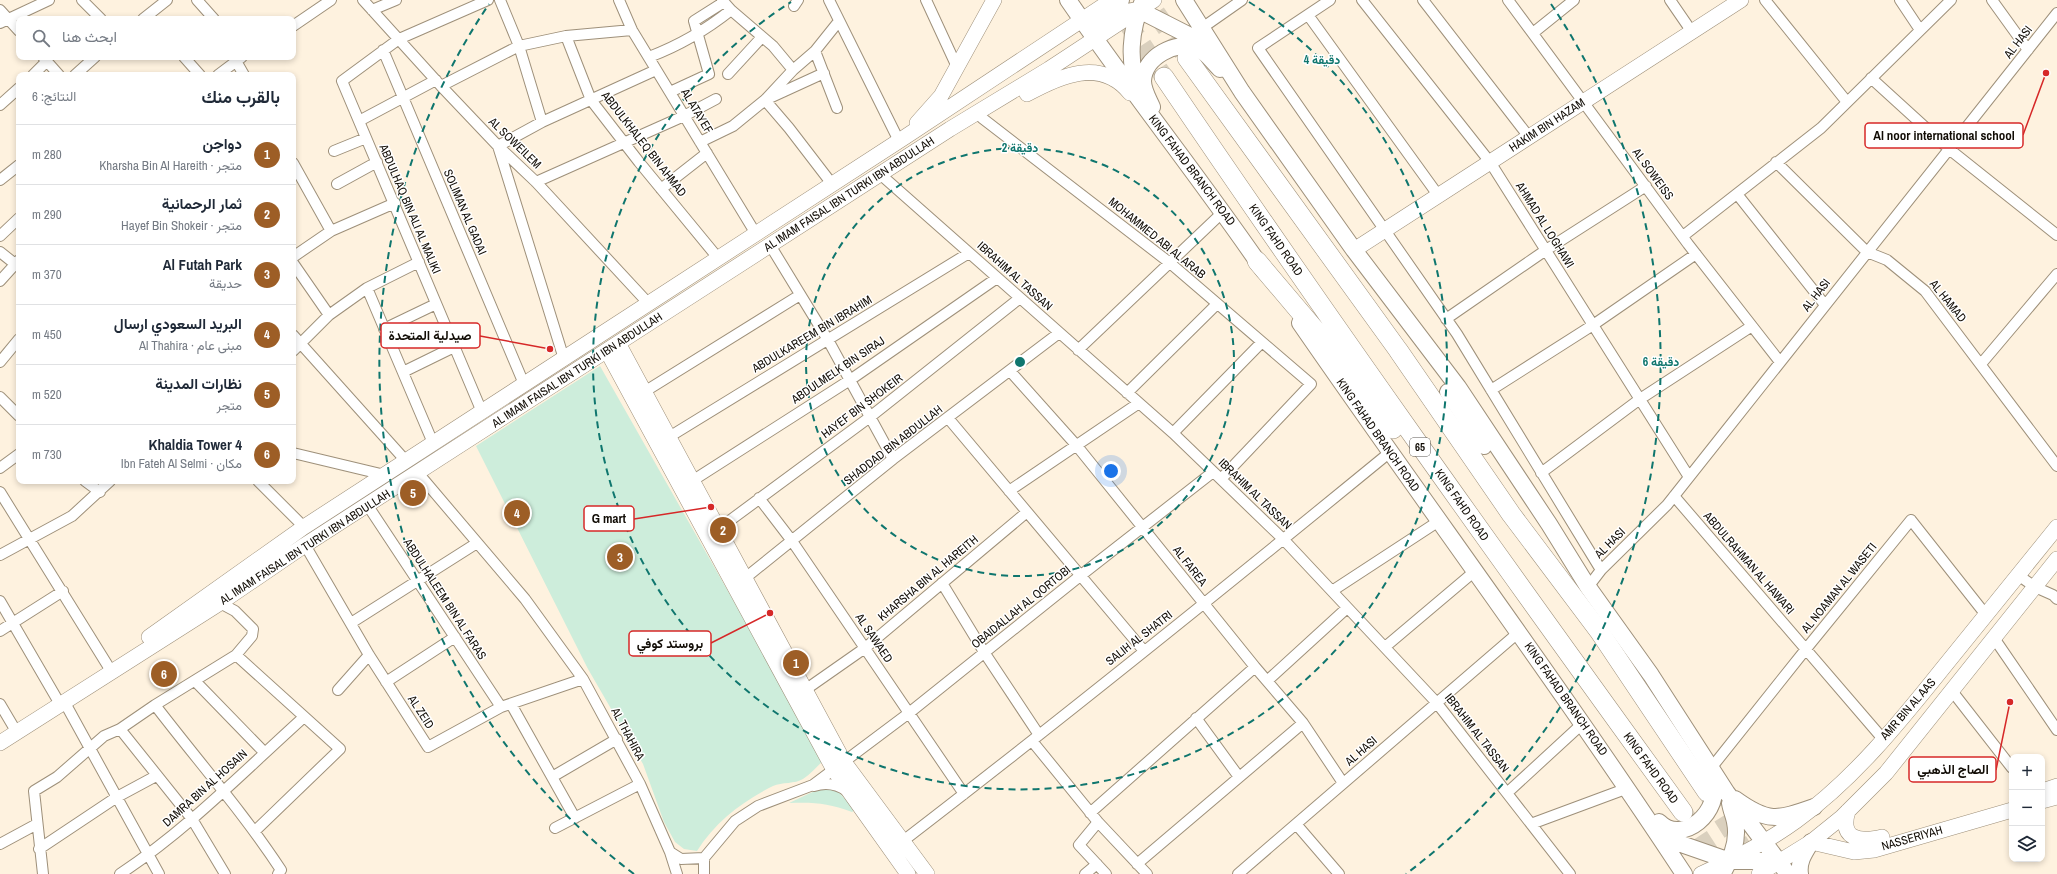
<!DOCTYPE html>
<html lang="ar">
<head>
<meta charset="utf-8">
<style>
	body { margin:0; font-family:"Archivo Narrow",Vazirmatn,sans-serif; background:#f2f2f3; color:#1f2937; direction:rtl }
	.controls { position:absolute; right:12px; bottom:12px; display:grid; overflow:hidden; border-radius:8px; box-shadow:0 2px 6px #0003 }
	.controls button { width:36px; height:36px; display:grid; place-items:center; padding:0; border:0; border-bottom:1px solid #e0e1e3; background:#fff; color:#1f2937; font:20px sans-serif }
	.you { position:absolute; left:1111px; top:471px; width:14px; height:14px; margin:-10px; border:3px solid #fff; border-radius:50%; background:#1a73e8; box-shadow:0 0 0 6px #1a73e833 }
	.badge { display:grid; place-items:center; width:26px; height:26px; border-radius:50%; background:#9d5e26; color:#fff; font-size:13px; font-weight:700 }
	.pin { position:absolute; translate:-50% -50%; border:2px solid #fff; box-shadow:0 1px 4px #0006 }
	.list { margin:0; padding:0; list-style:none }
	h2 { display:flex; justify-content:space-between; align-items:center; height:52px; margin:0; padding:0 16px; font-size:17px }
	h2 small { font-size:13px; font-weight:400; color:#747a83 }
	.list li { display:grid; grid-template-columns:26px 1fr auto; gap:12px; align-items:center; box-sizing:border-box; height:60px; padding:0 16px; border-top:1px solid #e0e1e3 }
	.list b { display:block; font-size:15px; white-space:nowrap }
	.list p { margin:0; font-size:13px; white-space:nowrap; color:#747a83 }
	.list em { font-size:13px; font-style:normal; color:#747a83 }
	.icon { flex:none; width:22px; height:22px; fill:none; stroke:currentColor; stroke-width:2; stroke-linecap:round; stroke-linejoin:round }
	.map { position:relative; flex:none; width:2057px; height:874px; overflow:hidden; direction:ltr }
	.search { position:absolute; background:#fff; box-shadow:0 2px 6px #0003; left:16px; top:16px; width:280px; height:44px; display:flex; align-items:center; gap:10px; box-sizing:border-box; padding:0 14px; border-radius:8px; color:#747a83; font-size:15px }
	.panel { position:absolute; background:#fff; box-shadow:0 2px 6px #0003; left:16px; top:72px; width:280px; height:412px; border-radius:8px; direction:rtl }
	.map>svg:first-child { display:block }
	.green { fill:#cdeddb }
	.lines { fill:none; stroke-linecap:round; stroke-linejoin:round }
	.highway-tunnel { stroke:#dad0be; stroke-width:19; stroke-dasharray:19 10; stroke-linecap:butt }
	.street-casing { stroke:#9e907a; stroke-width:12 }
	.secondary-casing { stroke:#9e907a; stroke-width:16 }
	.primary-casing { stroke:#9e907a; stroke-width:18 }
	.highway-casing { stroke:#9e907a; stroke-width:20 }
	.street { stroke:#fff; stroke-width:10 }
	.secondary { stroke:#fff; stroke-width:15 }
	.primary { stroke:#fff; stroke-width:16 }
	.highway { stroke:#fff; stroke-width:19 }
	.ring { fill:none; stroke:#0f766e; stroke-width:2; stroke-dasharray:7 5 }
	.labels { text-anchor:middle; stroke-width:3; stroke-linejoin:round; paint-order:stroke }
	.shield { fill:#fff; stroke:#585550; stroke-width:1 }
	.shield-label { font-size:11px; font-weight:bold; fill:#110c05 }
	.street-label { font-size:12px; fill:#110c05; stroke:#fff }
	.centre { fill:#0f766e; stroke:#fff; stroke-width:2 }
	.ring-label { font-size:12px; text-anchor:middle; font-weight:bold; fill:#0f766e; stroke:#fff; stroke-width:3; stroke-linejoin:round; paint-order:stroke }
	.leader { fill:none; stroke:#d62828; stroke-width:1.5 }
	.callout-dot { fill:#d62828; stroke:#fff; stroke-width:1.5 }
	.callout { fill:#fff; stroke:#d62828; stroke-width:1.5 }
	.callout-label { font-size:13px; text-anchor:middle; font-weight:bold; fill:#110c05 }
</style>
</head>
<body>
<div class="map">
<svg width="2057" height="874" viewBox="0 0 2057 874">
	<rect width="100%" height="100%" fill="#fef2df"/>
	<path class="green" d="M600 366 824 760C817 766 811 774 803 779 795 784 782 782 773 786 743 801 715 822 697 851L684 849 675 842 664 822 643 764 588 669 476 446Z
		M821 788H835L855 810 852 812C828 803 814 802 789 803Z"/>
	<g class="lines">
		<path class="highway-tunnel" d="M1156 13 1187 58
			M1126 21 1164 77
			M1707 792 1741 846
			M1683 812 1717 864"/>
		<defs>
			<path id="street" d="M82 0 101 19
				M197 0 214 19
				M363 0 441 86 498 146 536 182 649 304
				M500 0 519 46 542 122
				M619 0 632 30 756 234
				M722 0 731 10 773 46 793 70
				M829 0 899 141
				M926 0 957 67
				M1330 0 1258 48 1457 334 1601 570
				M1362 0 1490 162 1689 477
				M1423 0 1529 137
				M1508 0 1688 244 1780 362
				M1670 0 1692 32
				M1765 0 1847 102
				M1900 0 1920 30
				M1992 0 2028 50
				M794 6 798 0
				M0 10 19 31
				M372 10 396 0
				M1308 15 1438 195
				M143 19 167 0
				M0 23 49 0
				M293 26 331 0
				M1202 28 1242 0
				M1533 33 1574 0
				M566 36 591 100 639 162 718 258
				M383 50 524 384
				M815 51 837 108
				M43 57 59 75
				M184 57 200 75
				M649 57C678 46 706 30 731 10
				M236 61 244 75
				M824 73 765 100 789 128 832 184
				M728 74 762 37
				M33 75 47 61
				M75 75 95 57
				M218 75 242 57
				M1871 78 1949 149 2057 235
				M441 86 519 46 566 36 632 30
				M670 92 709 74 694 21 724 2
				M0 105 19 88
				M982 118 1170 263 1311 384 1221 479
				M359 121 436 80
				M700 142 733 126 765 100 793 70 815 51 839 21
				M334 151 366 138
				M1776 162 1867 252 1887 260 1925 291 2057 466
				M293 163 331 231
				M880 174 1173 433 1284 540 1436 702 1570 874
				M0 180 19 165
				M536 182 684 116 716 99
				M337 184 377 162
				M661 189 707 153
				M1737 194 1825 305
				M0 236 19 218
				M1683 236 1821 128 1951 0
				M770 245 828 340 893 459
				M0 252 19 267
				M293 257 331 231 395 203
				M293 263 329 315
				M0 281 19 260
				M367 288 433 443
				M1446 319 1546 250 1646 186
				M384 329 436 304
				M293 335 406 461
				M1078 350 1223 212
				M293 351 329 315 367 288 419 262
				M564 359 498 146 542 122 656 70
				M0 362 19 339
				M1981 364 2057 274
				M1010 371 1077 446 1255 667 1303 723 1343 783
				M403 372 454 347
				M1491 390 1593 325 1696 254
				M644 392 800 295
				M1127 393 1217 304
				M0 397 19 416
				M482 412 342 81 399 39 488 0
				M948 418 1144 651
				M1173 433 1262 342
				M669 437 969 253
				M293 453 385 475
				M0 468 19 454
				M418 473 525 599 583 679 640 784 670 852 681 859 704 858 735 821 758 806 813 785 909 713 1080 576 1213 472
				M1541 473 1640 399 1752 326
				M85 481 100 492
				M258 481 304 527
				M692 481 850 380 997 278
				M1009 491 1139 403
				M0 492 108 666
				M1674 496 1883 739
				M759 498 792 541 964 794
				M368 506 501 707
				M717 530 870 417 1020 298
				M305 545 369 655 428 747 501 707 583 679
				M0 555 72 516 110 481
				M2018 575 2035 587 2053 595 2057 599
				M744 579 893 459 1059 333
				M942 583 984 652 1039 735
				M1588 587 1601 570 1667 505 2057 13
				M1332 591 1439 521
				M0 601 57 699
				M351 623 477 543
				M0 631 63 591
				M1994 638 2057 730
				M1385 647 1475 571
				M236 655 340 749 255 831
				M195 681 264 752
				M1267 681 1347 608
				M386 682 455 637
				M338 690 369 655
				M805 690 865 648 1027 512
				M1952 691 2012 768
				M65 703 159 874
				M0 704 13 726
				M511 704 575 818
				M155 705C197 760 243 812 281 870L278 874
				M1196 718 1239 777
				M120 729 192 819 225 874
				M1032 741 1098 822 1147 874
				M1712 767 1806 649 1911 520 1986 615
				M552 777 617 739
				M814 786C826 782 837 784 847 791
				M1507 793 1582 724
				M1090 813 1255 667
				M1098 822 1079 845 1106 874
				M1296 824 1339 874
				M1531 824 1628 788
				M555 828 640 784
				M903 841C1067 715 1229 584 1389 453
				M0 844 37 824
				M39 849 117 797 156 776
				M670 852 677 874
				M1137 864 1303 723
				M43 874 34 791 57 777 104 736 120 729 155 705 236 655 252 636 253 629 235 611 220 603
				M120 874C187 830 244 771 304 717
				M704 874V858
				M1085 874 1097 864
				M1238 874 1519 632"/>
			<path id="secondary" d="M1027 94C1060 76 1101 57 1130 93
				M917 123 941 96 994 0
				M1354 250 1741 0
				M618 343 844 762 927 874
				M607 351 834 770 908 874
				M149 637 304 527 905 137 1112 0
				M0 743 220 603 305 545 950 129 1049 69 1154 0
				M2042 791 2057 786
				M2042 801 2057 797
				M1848 811C1839 840 1860 842 1882 837
				M1811 842 1854 852 1874 850 2012 810
				M1701 874C1734 859 1767 842 1796 821 1853 780 1899 723 1943 668 1981 621 2019 574 2057 527
				M1759 874 1811 842 1842 817 1886 773 2057 559"/>
			<path id="primary" d="M1068 0C1131 92 1201 179 1264 271
				M1184 0 1242 92 1354 250 1458 387 1549 524 1588 587 1651 675 1727 793 1788 874
				M1081 20 1139 10 1200 41 1207 48
				M1096 38 1121 0
				M1140 91C1127 64 1130 29 1143 1
				M1152 107C1149 100 1143 90 1143 81 1144 57 1176 40 1197 48 1206 52 1213 62 1220 69
				M1300 323C1427 507 1561 687 1684 874
				M1448 392 1484 446
				M1735 799C1768 823 1777 820 1814 807
				M1659 822C1682 846 1723 812 1713 778
				M1658 828 1663 834 1684 845 1730 861H1779
				M1722 874C1732 858 1739 841 1735 822 1734 816 1731 810 1730 803
				M1800 874C1798 861 1805 852 1811 842"/>
			<path id="highway" d="M1187 58 1398 350 1511 514 1599 631 1707 792
				M1164 77C1332 325 1507 569 1683 812
				M1257 261 1328 345 1393 429"/>
		</defs>
		<use href="#street" class="street-casing"/>
		<use href="#secondary" class="secondary-casing"/>
		<use href="#primary" class="primary-casing"/>
		<use href="#highway" class="highway-casing"/>
		<use href="#street" class="street"/>
		<use href="#secondary" class="secondary"/>
		<use href="#primary" class="primary"/>
		<use href="#highway" class="highway"/>
	</g>
	<g class="ring">
		<circle cx="1020" cy="362" r="214"/>
		<path d="M1249 2A427 427 0 1 1 791 2"/>
		<path d="M634 874A641 641 0 0 1 489 4M1551 4A641 641 0 0 1 1406 874"/>
	</g>
	<g class="labels">
		<rect class="shield" x="1410" y="438" width="20" height="18" rx="3"/>
		<g class="shield-label">
			<text x="1420" y="451">65</text>
		</g>
		<g class="street-label">
			<text transform="translate(2018 42) rotate(-52)" y="4">AL HASI</text>
			<text transform="translate(697 111) rotate(59)" y="4">AL ATAYEF</text>
			<text transform="translate(1547 125) rotate(-33)" y="4">HAKIM BIN HAZAM</text>
			<text transform="translate(515 143) rotate(44)" y="4">AL SOWEILEM</text>
			<text transform="translate(644 144) rotate(52)" y="4">ABDULKHALEQ BIN AHMAD</text>
			<text transform="translate(1192 170) rotate(53)" y="4">KING FAHAD BRANCH ROAD</text>
			<text transform="translate(1653 174) rotate(54)" y="4">AL SOWEISS</text>
			<text transform="translate(849 194) rotate(-33)" y="4">AL IMAM FAISAL IBN TURKI IBN ABDULLAH</text>
			<text transform="translate(410 209) rotate(67)" y="4">ABDULHAQ BIN ALI AL MALIKI</text>
			<text transform="translate(465 212) rotate(67)" y="4">SOLIMAN AL GADAI</text>
			<text transform="translate(1545 225) rotate(58)" y="4">AHMAD AL LOGHAWI</text>
			<text transform="translate(1157 238) rotate(39)" y="4">MOHAMMED ABI AL ARAB</text>
			<text transform="translate(1276 240) rotate(55)" y="4">KING FAHD ROAD</text>
			<text transform="translate(1015 276) rotate(42)" y="4">IBRAHIM AL TASSAN</text>
			<text transform="translate(1816 295) rotate(-52)" y="4">AL HASI</text>
			<text transform="translate(1948 301) rotate(51)" y="4">AL HAMAD</text>
			<text transform="translate(812 334) rotate(-31)" y="4">ABDULKAREEM BIN IBRAHIM</text>
			<text transform="translate(577 370) rotate(-33)" y="4">AL IMAM FAISAL IBN TURKI IBN ABDULLAH</text>
			<text transform="translate(838 370) rotate(-34)" y="4">ABDULMELK BIN SIRAJ</text>
			<text transform="translate(862 406) rotate(-37)" y="4">HAYEF BIN SHOKEIR</text>
			<text transform="translate(1378 435) rotate(55)" y="4">KING FAHAD BRANCH ROAD</text>
			<text transform="translate(893 445) rotate(-38)" y="4">SHADDAD BIN ABDULLAH</text>
			<text transform="translate(1255 494) rotate(44)" y="4">IBRAHIM AL TASSAN</text>
			<text transform="translate(1462 505) rotate(55)" y="4">KING FAHD ROAD</text>
			<text transform="translate(1610 543) rotate(-45)" y="4">AL HASI</text>
			<text transform="translate(305 547) rotate(-33)" y="4">AL IMAM FAISAL IBN TURKI IBN ABDULLAH</text>
			<text transform="translate(1749 563) rotate(49)" y="4">ABDULRAHMAN AL HAWARI</text>
			<text transform="translate(1190 566) rotate(52)" y="4">AL FAREA</text>
			<text transform="translate(928 578) rotate(-40)" y="4">KHARSHA BIN AL HAREITH</text>
			<text transform="translate(1839 588) rotate(-51)" y="4">AL NOAMAN AL WASETI</text>
			<text transform="translate(445 599) rotate(57)" y="4">ABDULHALEEM BIN AL FARAS</text>
			<text transform="translate(1021 607) rotate(-39)" y="4">OBAIDALLAH AL QORTOBI</text>
			<text transform="translate(874 638) rotate(56)" y="4">AL SAWAED</text>
			<text transform="translate(1139 638) rotate(-38)" y="4">SALIH AL SHATRI</text>
			<text transform="translate(1566 699) rotate(55)" y="4">KING FAHAD BRANCH ROAD</text>
			<text transform="translate(1908 709) rotate(-49)" y="4">AMR BIN AL AAS</text>
			<text transform="translate(421 712) rotate(57)" y="4">AL ZEID</text>
			<text transform="translate(1477 733) rotate(52)" y="4">IBRAHIM AL TASSAN</text>
			<text transform="translate(628 734) rotate(62)" y="4">AL THAHIRA</text>
			<text transform="translate(1361 751) rotate(-41)" y="4">AL HASI</text>
			<text transform="translate(1651 768) rotate(54)" y="4">KING FAHD ROAD</text>
			<text transform="translate(205 788) rotate(-42)" y="4">DAMRA BIN AL HOSAIN</text>
			<text transform="translate(1912 838) rotate(-16)" y="4">NASSERIYAH</text>
		</g>
	</g>
	<circle cx="1020" cy="362" r="6" class="centre"/>
	<g class="ring-label">
		<text x="1322" y="64">4 دقيقة</text>
		<text x="1020" y="152">2 دقيقة</text>
		<text x="1661" y="366">6 دقيقة</text>
	</g>
	<path class="leader" d="M2046 73L2023 135M550 349L480 336M711 507L634 519M770 613L711 643M2010 702L1996 770"/>
	<g class="callout-dot">
		<circle cx="2046" cy="73" r="4"/>
		<circle cx="550" cy="349" r="4"/>
		<circle cx="711" cy="507" r="4"/>
		<circle cx="770" cy="613" r="4"/>
		<circle cx="2010" cy="702" r="4"/>
	</g>
	<g class="callout">
		<rect x="1865" y="123" width="158" height="25" rx="4"/>
		<rect x="381" y="323" width="99" height="25" rx="4"/>
		<rect x="584" y="506" width="50" height="25" rx="4"/>
		<rect x="629" y="631" width="82" height="25" rx="4"/>
		<rect x="1909" y="757" width="87" height="25" rx="4"/>
	</g>
	<g class="callout-label">
		<text x="1944" y="140">Al noor international school</text>
		<text x="430" y="340">صيدلية المتحدة</text>
		<text x="609" y="523">G mart</text>
		<text x="670" y="648">بروستد كوفي</text>
		<text x="1953" y="774">الصاج الذهبي</text>
	</g>
</svg>
<div class="controls">
<button>+</button>
<button>−</button>
<button><svg class="icon" aria-label="layers" viewBox="0 0 24 24"><path d="M12 4l9 5-9 5-9-5zM3 14l9 5 9-5"/></svg></button>
</div>
<div class="you"></div>
<div class="pin badge" style="left:796px;top:663px">1</div>
<div class="pin badge" style="left:723px;top:530px">2</div>
<div class="pin badge" style="left:620px;top:557px">3</div>
<div class="pin badge" style="left:517px;top:513px">4</div>
<div class="pin badge" style="left:413px;top:493px">5</div>
<div class="pin badge" style="left:164px;top:674px">6</div>
<div class="search"><svg class="icon" aria-label="search" viewBox="0 0 24 24"><circle cx="10" cy="10" r="6"/><path d="M15 15l6 6"/></svg>ابحث هنا</div>
<section class="panel">
<h2>بالقرب منك<small>النتائج: 6</small></h2>
<ul class="list">
<li><span class="badge">1</span><div><b>دواجن</b><p>متجر · Kharsha Bin Al Hareith</p></div><em>280 m</em></li>
<li><span class="badge">2</span><div><b>ثمار الرحمانية</b><p>متجر · Hayef Bin Shokeir</p></div><em>290 m</em></li>
<li><span class="badge">3</span><div><b>Al Futah Park</b><p>حديقة</p></div><em>370 m</em></li>
<li><span class="badge">4</span><div><b>البريد السعودي ارسال</b><p>مبنى عام · Al Thahira</p></div><em>450 m</em></li>
<li><span class="badge">5</span><div><b>نظارات المدينة</b><p>متجر</p></div><em>520 m</em></li>
<li><span class="badge">6</span><div><b>Khaldia Tower 4</b><p>مكان · Ibn Fateh Al Selmi</p></div><em>730 m</em></li>
</ul>
</section>
</div>
</body>
</html>
